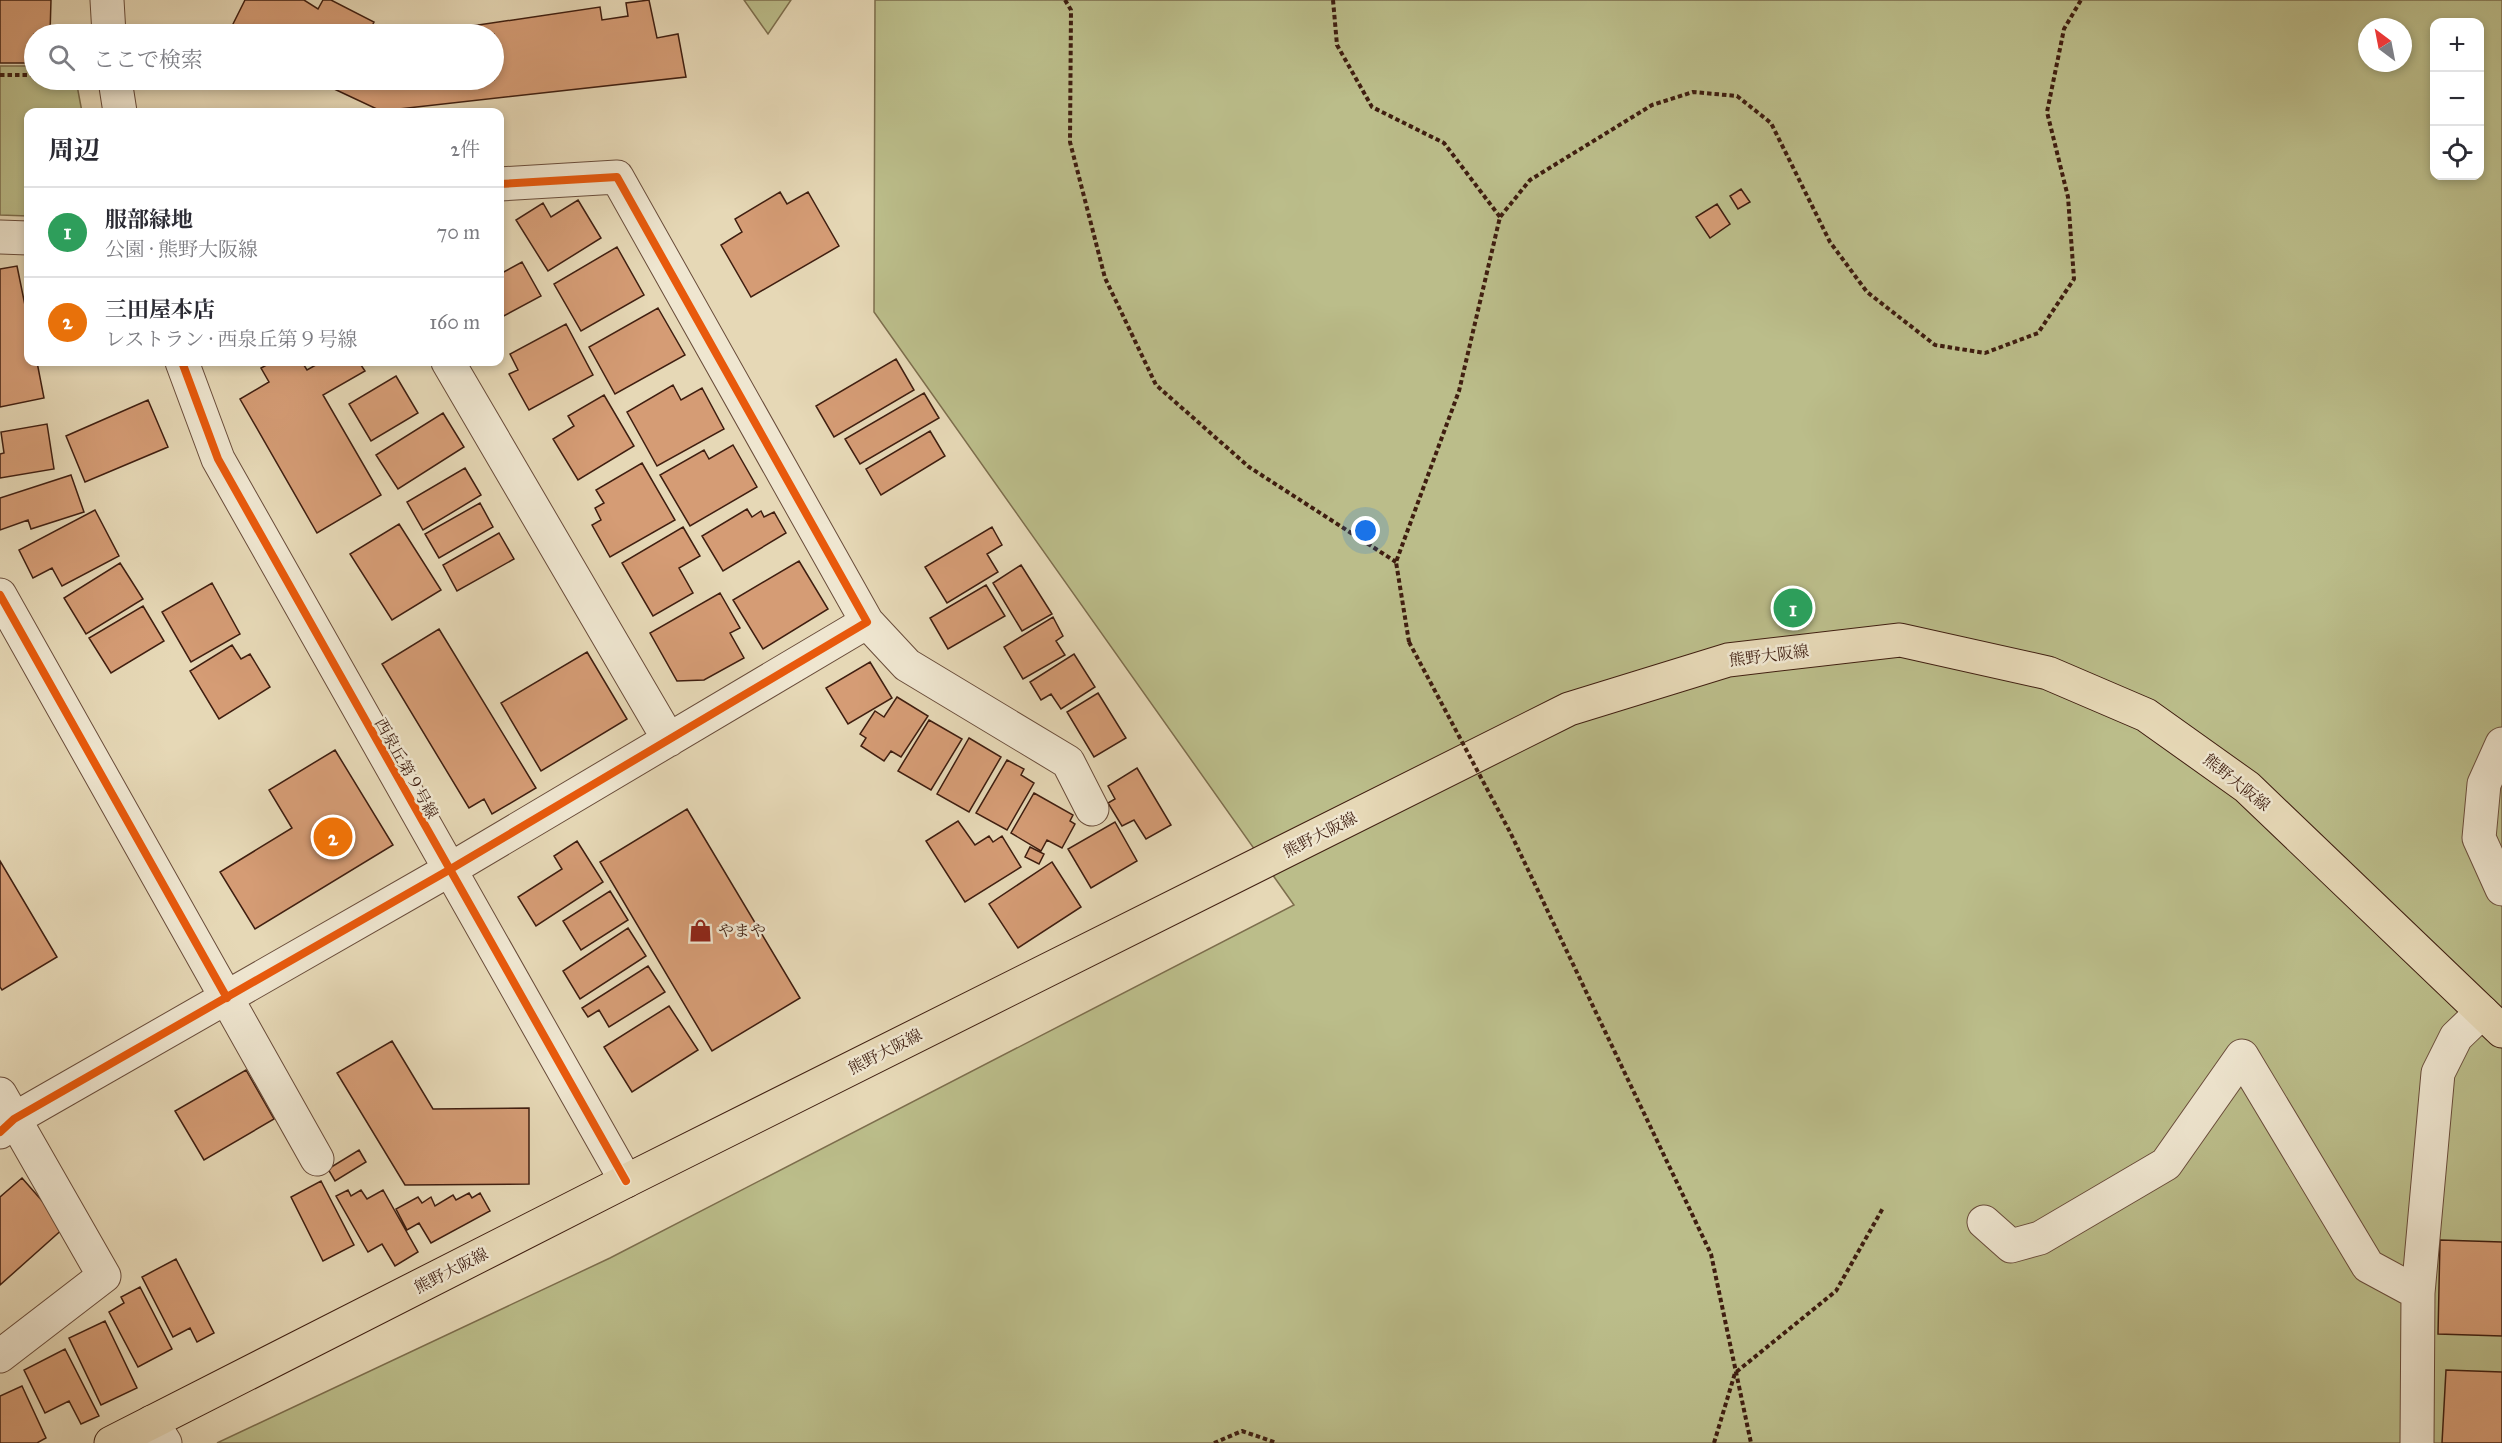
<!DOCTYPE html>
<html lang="ja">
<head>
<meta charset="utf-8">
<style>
	body { margin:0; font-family:"IM FELL Great Primer","Noto Serif JP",serif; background:#f7f7f7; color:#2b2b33 }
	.controls { position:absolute; right:18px; top:18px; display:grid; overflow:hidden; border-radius:12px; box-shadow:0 3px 9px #0003 }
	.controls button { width:54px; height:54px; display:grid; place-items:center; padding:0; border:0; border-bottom:2px solid #e1e1e2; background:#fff; color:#2b2b33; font:30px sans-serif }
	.compass { position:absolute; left:2358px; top:18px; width:54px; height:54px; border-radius:50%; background:#fff; box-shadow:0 3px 9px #0003; rotate:328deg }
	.you { position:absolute; left:1366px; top:531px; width:21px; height:21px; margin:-15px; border:4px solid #fff; border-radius:50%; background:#1a73e8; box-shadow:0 0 0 9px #1a73e833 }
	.badge { display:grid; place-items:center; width:39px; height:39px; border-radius:50%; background:#2563eb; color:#fff; font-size:20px; font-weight:700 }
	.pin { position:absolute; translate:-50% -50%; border:3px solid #fff; box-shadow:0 2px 6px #0006 }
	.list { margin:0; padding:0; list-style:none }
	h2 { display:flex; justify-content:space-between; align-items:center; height:78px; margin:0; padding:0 24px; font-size:26px }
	h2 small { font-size:20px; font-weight:400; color:#7c7c81 }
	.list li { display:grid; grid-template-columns:39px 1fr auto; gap:18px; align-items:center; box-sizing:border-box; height:90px; padding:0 24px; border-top:2px solid #e1e1e2 }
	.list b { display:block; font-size:22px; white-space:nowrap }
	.list p { margin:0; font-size:20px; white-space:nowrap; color:#7c7c81 }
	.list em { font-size:20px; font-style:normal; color:#7c7c81 }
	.icon { flex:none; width:33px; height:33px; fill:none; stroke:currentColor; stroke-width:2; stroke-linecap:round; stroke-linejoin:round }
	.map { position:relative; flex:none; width:2502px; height:1443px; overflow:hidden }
	.search { position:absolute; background:#fff; box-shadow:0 3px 9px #0003; left:24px; top:24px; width:480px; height:66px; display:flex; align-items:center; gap:15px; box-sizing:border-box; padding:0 21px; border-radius:33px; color:#7c7c81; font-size:22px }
	.panel { position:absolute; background:#fff; box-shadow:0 3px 9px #0003; left:24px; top:108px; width:480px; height:258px; border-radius:12px }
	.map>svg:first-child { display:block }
	.green { fill:#bbbd8a; stroke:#7d6e4d; stroke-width:1.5; fill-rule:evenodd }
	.building { fill:#d59c75; stroke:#3f1e10; stroke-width:1.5 }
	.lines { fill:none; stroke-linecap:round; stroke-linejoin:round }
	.minor-casing { stroke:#694c3a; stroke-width:35 }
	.major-casing { stroke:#3f1e10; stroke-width:35 }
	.path { stroke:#3f1e10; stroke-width:4; stroke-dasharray:4.5 3; stroke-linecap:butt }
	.minor { stroke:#efe6d0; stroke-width:33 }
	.major { stroke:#e6d8b6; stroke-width:33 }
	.path-bridge { stroke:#3f1e10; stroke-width:4; stroke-dasharray:4.5 3; stroke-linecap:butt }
	.cycleway-casing { stroke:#efe6d0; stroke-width:11 }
	.cycleway { stroke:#e8590c; stroke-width:8 }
	.labels { text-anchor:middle; stroke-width:5; stroke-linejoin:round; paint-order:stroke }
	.street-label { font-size:16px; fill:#3f1e10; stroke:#efe6d0 }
	.poi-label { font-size:16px; fill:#3f1e10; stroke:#efe6d0; text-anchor:start }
</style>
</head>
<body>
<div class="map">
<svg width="2502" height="1443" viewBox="0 0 2502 1443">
	<rect width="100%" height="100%" fill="#e6d8b6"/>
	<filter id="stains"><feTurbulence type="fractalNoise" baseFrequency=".00333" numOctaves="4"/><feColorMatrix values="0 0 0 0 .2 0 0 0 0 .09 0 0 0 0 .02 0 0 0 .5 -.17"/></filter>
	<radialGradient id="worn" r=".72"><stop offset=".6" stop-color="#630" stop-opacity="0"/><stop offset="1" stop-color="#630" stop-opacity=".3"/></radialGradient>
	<path class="green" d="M744 0H791L768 34Z
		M875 0H2502V1443H217L610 1258 1294 905 874 312ZM2434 22H2480V176H2434ZM2367 27H2403V63H2367Z
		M0 66H34V80H76L82 112H28V216L0 215Z"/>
	<path class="building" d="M0 0H51L50 34H34V63H0Z
		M245 0H304L318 9 323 0H331L374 22 368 34H228Z
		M649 0 657 38 678 34 686 77 381 111 315 80H494V34H418L600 7 602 20 628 16 626 3Z
		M386 28 399 33V34H382Z
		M1741 189 1750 202 1738 209 1730 196Z
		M780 192 787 204 808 192 839 246 751 297 721 245 742 232 735 219Z
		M578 200 601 238 548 271 516 220 543 203 551 217Z
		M1717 204 1730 224 1710 238 1696 217Z
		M617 247 644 295 581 331 554 284Z
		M522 262 541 296 500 318V274Z
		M17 266 28 320V362H37L44 398 0 407V269Z
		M658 308 685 355 615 394 589 347Z
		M566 324 593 375 529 410 509 374 518 370 510 354Z
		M896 359 914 390 834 437 816 406Z
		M272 362H302L307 370 321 362H359L365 371 323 395 381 495 317 533 240 399 269 382 261 368Z
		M396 376 418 413 371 441 349 404Z
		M673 385 681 400 702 388 724 429 657 466 627 412Z
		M924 393 939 418 860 464 845 439Z
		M604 395 634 446 578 480 553 439 574 426 568 416Z
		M148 400 168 447 85 482 66 436Z
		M443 413 464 447 398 489 376 455Z
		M47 424 54 469 0 478V454L4 453 1 432Z
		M930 431 945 456 881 495 866 469Z
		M733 445 757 487 690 526 660 475 704 450 709 459Z
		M642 463 675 520 610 557 592 525 601 520 595 508 604 503 596 490Z
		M465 468 481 495 423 530 407 502Z
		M71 475 84 512 31 529 28 520 0 530V498Z
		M480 503 493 527 439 558 425 534Z
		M747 509 752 517 761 511 764 517 774 512 786 533 723 571 702 536Z
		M95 510 119 556 62 586 52 568 33 578 19 550Z
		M399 524 441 590 392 620 350 554Z
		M683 527 700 556 679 568 693 593 653 616 622 563Z
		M992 527 1002 545 987 554 998 572 947 603 925 567Z
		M499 533 514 559 457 591 443 565Z
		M799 561 828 609 763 649 733 600Z
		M120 563 143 599 86 634 64 598Z
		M1021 565 1052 614 1022 631 993 583Z
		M212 583 240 634 191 662 162 612Z
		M986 585 1005 616 948 649 930 618Z
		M720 593 740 628 730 633 744 658 704 680 677 681 650 633Z
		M143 606 164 641 111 673 89 638Z
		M1053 617 1063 636 1056 641 1065 655 1023 679 1004 647Z
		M439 629 536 788 492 814 484 799 469 808 382 664Z
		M232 645 241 659 250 654 270 687 219 719 190 671Z
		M587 652 627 719 541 771 501 703Z
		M1074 654 1095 687 1061 709 1051 694 1041 700 1030 682Z
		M870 662 892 698 848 724 826 688Z
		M1098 693 1126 738 1094 757 1067 712Z
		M897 697 928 716 901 757 891 751 884 761 861 746 866 738 860 734 875 711 884 717Z
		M929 720 962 739 931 790 898 771Z
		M969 738 1001 757 969 812 937 794Z
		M335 750 393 845 255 929 220 872 292 828 269 790Z
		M1007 760 1024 769 1021 775 1034 783 1007 830 976 813Z
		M1137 768 1171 825 1146 839 1134 820 1122 826 1108 803 1115 799 1108 786Z
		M1034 793 1073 815 1070 821 1075 824 1062 848 1047 840 1041 851 1011 833Z
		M687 809 800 998 712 1051 600 862Z
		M958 821 975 845 989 836 993 842 1002 836 1021 867 965 902 926 841Z
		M1115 822 1137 861 1091 888 1068 849Z
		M577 841 603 882 536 926 518 897 562 869 554 856Z
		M1030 847 1044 854 1039 864 1025 857Z
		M0 861 57 957 2 990 0 987Z
		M1052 862 1081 907 1018 948 989 904Z
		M610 891 628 920 581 950 563 921Z
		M628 928 646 956 580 999 563 971Z
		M648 966 665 992 609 1027 599 1010 588 1017 582 1008Z
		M669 1006 698 1050 632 1092 604 1047Z
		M392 1041 433 1109 529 1108V1184L405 1185 337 1073Z
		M246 1070 274 1119 204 1160 175 1111Z
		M359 1150 366 1162 335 1181 328 1169Z
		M22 1178 65 1227 0 1285V1197Z
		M321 1181 354 1245 323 1261 291 1197Z
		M348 1190 351 1196 361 1190 367 1199 383 1190 418 1252 395 1266 382 1244 368 1252 336 1196Z
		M469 1193 472 1198 480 1193 490 1211 431 1243 419 1223 407 1230 396 1209 418 1197 422 1203 431 1197 435 1206 453 1195 456 1200Z
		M2440 1240 2502 1242V1336L2438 1334Z
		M176 1259 214 1333 197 1342 190 1328 173 1337 142 1277Z
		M140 1287 172 1349 138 1367 109 1312 124 1303 121 1297Z
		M105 1321 137 1388 101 1405 69 1338Z
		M65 1349 99 1416 81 1424 69 1401 45 1413 24 1370Z
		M2446 1370 2502 1372V1443H2442Z
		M22 1386 46 1438 37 1443H0V1396Z"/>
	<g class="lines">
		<defs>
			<path id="minor" d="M107 0 109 34
				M115 80 120 112
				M0 237 28 238
				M182 362 218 459 626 1181
				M448 362 669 740
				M0 595 317 1159
				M867 622 907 665 1068 762 1092 809
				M2502 744 2484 784 2479 838 2502 889
				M0 1094 104 1276 0 1356
				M0 1132 14 1119 449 870 867 622 617 177 500 184
				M1984 1222 2011 1246 2040 1238 2166 1164 2242 1056 2368 1266 2418 1293
				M152 1422 165 1443
				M2417 1443 2418 1293 2438 1073 2456 1037 2482 1012"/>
			<path id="major" d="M111 1443 626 1181 1569 709 1728 660 1900 640 2048 673 2146 715 2247 787 2502 1031"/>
		</defs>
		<use href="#minor" class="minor-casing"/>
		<use href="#major" class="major-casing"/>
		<path class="path" d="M1065 0 1071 10 1070 142 1105 278 1156 385 1249 467 1396 562
			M1333 0 1337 45 1372 107 1444 143 1500 217
			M0 75H34
			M1409 642 1396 562 1459 391 1500 217 1530 180 1652 105 1693 92 1737 96 1771 123 1830 242 1867 292 1935 345 1985 353 2038 333 2074 279 2068 197 2047 112 2064 29 2081 0
			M1511 834 1711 1254 1751 1443
			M1214 1443 1242 1431 1277 1443
			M1714 1443 1735 1373 1836 1291 1883 1208"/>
		<use href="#minor" class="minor"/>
		<use href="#major" class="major"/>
		<path class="path-bridge" d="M1409 642 1511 834"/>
		<defs>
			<path id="cycleway" d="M182 362 218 459 626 1181
				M0 595 227 998
				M0 1132 14 1119 449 870 867 622 617 177 500 184"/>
		</defs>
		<use href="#cycleway" class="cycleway-casing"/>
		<use href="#cycleway" class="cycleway"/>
	</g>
	<defs>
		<symbol id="shop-bare" viewBox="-9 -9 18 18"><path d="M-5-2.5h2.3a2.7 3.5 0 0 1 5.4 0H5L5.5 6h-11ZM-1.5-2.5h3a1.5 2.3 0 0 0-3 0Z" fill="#8f2418" stroke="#efe6d0" stroke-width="2.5" paint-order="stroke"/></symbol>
	</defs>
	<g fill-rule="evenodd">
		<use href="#shop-bare" x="684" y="914" width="33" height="33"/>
	</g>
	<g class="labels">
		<g class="street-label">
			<text transform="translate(1769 655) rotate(-7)" y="6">熊野大阪線</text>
			<text transform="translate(407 768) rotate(61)" y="6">西泉丘第９号線</text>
			<text transform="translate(2237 782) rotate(39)" y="6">熊野大阪線</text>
			<text transform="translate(1320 834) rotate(-27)" y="6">熊野大阪線</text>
			<text transform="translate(885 1051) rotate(-27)" y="6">熊野大阪線</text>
			<text transform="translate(451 1270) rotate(-27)" y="6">熊野大阪線</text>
		</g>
		<g class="poi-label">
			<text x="718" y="936">やまや</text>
		</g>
	</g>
	<rect width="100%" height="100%" filter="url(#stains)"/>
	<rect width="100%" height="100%" fill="url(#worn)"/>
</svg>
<div class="controls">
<button>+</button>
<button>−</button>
<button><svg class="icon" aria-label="locate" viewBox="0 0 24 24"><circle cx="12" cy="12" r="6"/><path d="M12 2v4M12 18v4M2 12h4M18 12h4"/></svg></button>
</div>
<svg class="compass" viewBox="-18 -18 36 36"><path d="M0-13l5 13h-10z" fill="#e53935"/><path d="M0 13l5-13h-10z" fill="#7c7c81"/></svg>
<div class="you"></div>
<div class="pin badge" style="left:1793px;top:608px;background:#2e9e5b">1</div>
<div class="pin badge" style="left:333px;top:837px;background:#e8710a">2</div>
<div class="search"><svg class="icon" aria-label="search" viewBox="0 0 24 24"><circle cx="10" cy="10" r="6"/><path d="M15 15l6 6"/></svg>ここで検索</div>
<section class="panel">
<h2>周辺<small>2件</small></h2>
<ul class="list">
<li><span class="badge" style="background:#2e9e5b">1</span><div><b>服部緑地</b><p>公園 · 熊野大阪線</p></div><em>70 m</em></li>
<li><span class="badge" style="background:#e8710a">2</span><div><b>三田屋本店</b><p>レストラン · 西泉丘第９号線</p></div><em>160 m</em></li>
</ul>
</section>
</div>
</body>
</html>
